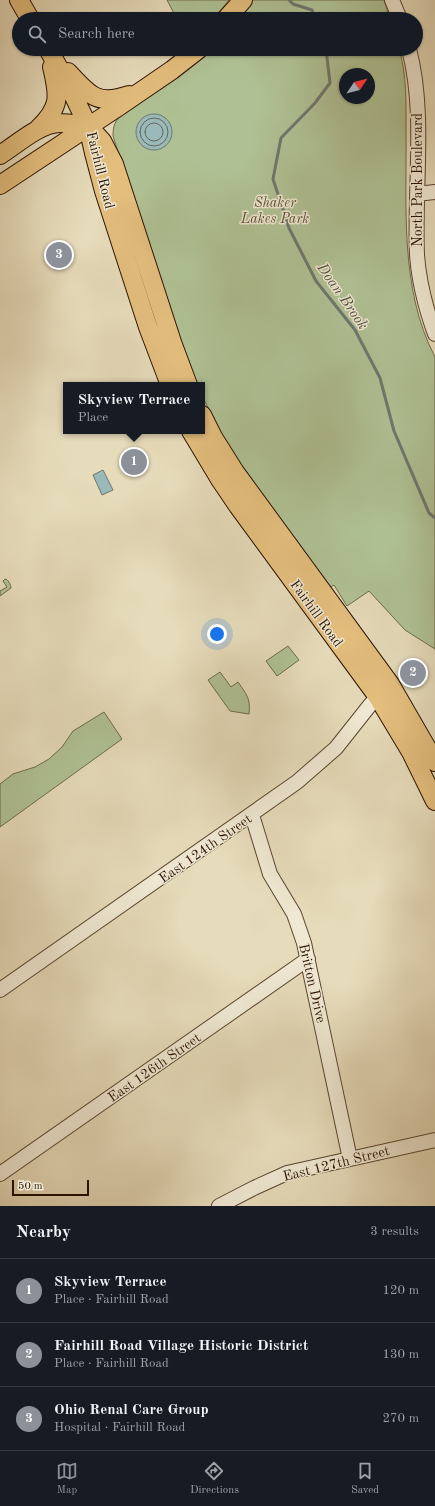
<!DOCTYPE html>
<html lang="en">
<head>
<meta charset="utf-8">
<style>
	body { margin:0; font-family:"Old Standard TT",serif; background:#20242c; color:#f1f3f6 }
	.compass { position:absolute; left:339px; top:68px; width:36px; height:36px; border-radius:50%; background:#171b24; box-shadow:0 1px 3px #0004; rotate:55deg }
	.scale { position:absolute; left:12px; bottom:10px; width:77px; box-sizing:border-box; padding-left:4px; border:2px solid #2c1300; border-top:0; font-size:11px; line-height:14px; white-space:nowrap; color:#2c1300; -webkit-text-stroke:3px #efe8d2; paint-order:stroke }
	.you { position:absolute; left:217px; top:634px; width:14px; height:14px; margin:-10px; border:3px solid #fff; border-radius:50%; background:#1a73e8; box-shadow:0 0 0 6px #1a73e833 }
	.badge { display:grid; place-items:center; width:26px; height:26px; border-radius:50%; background:#8c9099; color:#fff; font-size:13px; font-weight:700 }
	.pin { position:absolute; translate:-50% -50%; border:2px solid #fff; box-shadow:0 1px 4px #0006 }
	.popup { position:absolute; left:63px; top:382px; width:142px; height:52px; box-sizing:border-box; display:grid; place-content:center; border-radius:0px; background:#171b24; filter:drop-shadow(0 1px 3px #0005); font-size:13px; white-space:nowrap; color:#9ea1a6 }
	.popup b { font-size:15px; color:#f1f3f6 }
	.popup::after { content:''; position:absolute; left:50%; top:100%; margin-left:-8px; border:8px solid transparent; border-top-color:#171b24 }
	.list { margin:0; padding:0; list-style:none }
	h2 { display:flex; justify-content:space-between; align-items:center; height:52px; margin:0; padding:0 16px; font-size:17px }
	h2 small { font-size:13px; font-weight:400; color:#9ea1a6 }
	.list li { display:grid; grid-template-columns:26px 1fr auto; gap:12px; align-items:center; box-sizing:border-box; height:64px; padding:0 16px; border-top:1px solid #363941 }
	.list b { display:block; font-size:15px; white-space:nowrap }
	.list p { margin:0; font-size:13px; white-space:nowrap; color:#9ea1a6 }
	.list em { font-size:13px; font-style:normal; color:#9ea1a6 }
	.icon { flex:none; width:22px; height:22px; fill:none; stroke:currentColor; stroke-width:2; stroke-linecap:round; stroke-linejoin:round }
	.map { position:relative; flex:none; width:435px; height:1206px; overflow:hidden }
	.search { position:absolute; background:#171b24; box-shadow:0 1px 3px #0004; left:12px; right:12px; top:12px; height:44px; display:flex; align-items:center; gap:10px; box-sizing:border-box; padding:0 14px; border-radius:22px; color:#9ea1a6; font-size:15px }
	.sheet { height:244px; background:#171b24 }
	nav { display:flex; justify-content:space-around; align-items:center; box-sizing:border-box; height:56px; border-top:1px solid #363941; background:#171b24; font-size:11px; color:#9ea1a6 }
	nav a { display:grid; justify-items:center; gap:2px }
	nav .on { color:#8c9099 }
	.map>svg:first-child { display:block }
	.green { fill:#afc194; stroke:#6e6a4a; fill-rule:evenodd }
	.water { fill:#9ab9b9; stroke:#6e776f }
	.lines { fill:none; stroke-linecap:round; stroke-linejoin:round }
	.shore { stroke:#63665c; stroke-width:1 }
	.stream { stroke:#6e776f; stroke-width:3 }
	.minor-casing { stroke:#5a452e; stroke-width:16 }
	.major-casing { stroke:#2c1300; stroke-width:20 }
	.minor { stroke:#efe8d2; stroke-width:14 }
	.major { stroke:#e3be7d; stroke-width:18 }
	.labels { text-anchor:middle; stroke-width:3; stroke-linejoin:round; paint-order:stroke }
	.street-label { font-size:14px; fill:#2c1300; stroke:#efe8d2 }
	.park-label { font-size:14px; font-style:italic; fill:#5a5034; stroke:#efe8d2 }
	.water-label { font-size:15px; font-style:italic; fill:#524d41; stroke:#efe8d2 }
</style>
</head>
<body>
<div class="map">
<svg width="435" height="1206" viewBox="0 0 435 1206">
	<rect width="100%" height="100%" fill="#e6dbba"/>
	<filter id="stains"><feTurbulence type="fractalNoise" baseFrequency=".005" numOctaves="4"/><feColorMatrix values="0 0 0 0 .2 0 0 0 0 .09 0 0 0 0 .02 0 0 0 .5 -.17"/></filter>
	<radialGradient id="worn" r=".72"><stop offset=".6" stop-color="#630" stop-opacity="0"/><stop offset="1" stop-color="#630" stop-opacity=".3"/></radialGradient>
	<path class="green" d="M167 0H229L213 19H177Z
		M253 0H384L390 19H240Z
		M213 49H399C407 75 406 104 406 130 407 205 399 288 435 357V649L405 630 369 591 347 606 334 585 329 588 231 453 202 396V385H197L177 334 113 136C113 126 115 120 123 114L176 79ZM345 74H369V98H345Z
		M5 579C8 579 11 585 11 588L0 596V591L7 587 3 581Z
		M288 646 299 660 277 676 266 661Z
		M220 672 231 687 238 682C246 694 251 698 249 714L230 711 208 680Z
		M104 712 122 739 0 827V784L13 774 35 767 49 759 62 747 73 731Z"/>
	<path class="water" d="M136 132a18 18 0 1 1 36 0a18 18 0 1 1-36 0Z
		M103 470 113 490 102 495 93 475Z"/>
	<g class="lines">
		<path class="shore" d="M140 132a14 14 0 1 1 28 0a14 14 0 1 1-28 0Z
			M145 132a9 9 0 1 1 18 0a9 9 0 1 1-18 0Z"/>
		<path class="stream" d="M289 0 293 4 312 10 316 19
			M326 49 330 83 315 103 281 138 273 179 289 228 316 281 355 330 380 378 394 431 429 513 435 518"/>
		<defs>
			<path id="minor" d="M392 0 400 19
				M409 49C426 113 414 188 417 255 419 282 426 309 435 334
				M417 194 435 192
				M252 815 270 874 294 914 304 943 350 1159
				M0 990 297 782 336 748 370 705 384 690
				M0 1174 308 959
				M219 1206 254 1188 287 1173 435 1140"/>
			<path id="major" d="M19 0 30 19
				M226 19 243 0
				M48 49 69 86 88 126 94 153 104 191 148 327 170 385
				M68 72C89 95 97 106 129 95
				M38 129C61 107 59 96 52 67
				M91 129 102 141 114 164 173 345 188 385
				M0 155C16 145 40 123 60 123 69 123 79 125 88 126
				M0 185 118 107 172 70 199 49
				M202 415 213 437 235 472 390 684 435 762
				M191 431 221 481 238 506 378 697 411 752 435 801"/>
		</defs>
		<use href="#minor" class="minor-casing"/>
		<use href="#major" class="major-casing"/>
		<use href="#minor" class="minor"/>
		<use href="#major" class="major"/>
	</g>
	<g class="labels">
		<g class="street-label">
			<text transform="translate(101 170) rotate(76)" y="5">Fairhill Road</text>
			<text transform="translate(417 180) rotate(-90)" y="5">North Park Boulevard</text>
			<text transform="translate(317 613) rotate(54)" y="5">Fairhill Road</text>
			<text transform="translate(205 848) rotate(-35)" y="5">East 124th Street</text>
			<text transform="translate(313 983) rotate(77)" y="5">Britton Drive</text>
			<text transform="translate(154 1067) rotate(-35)" y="5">East 126th Street</text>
			<text transform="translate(336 1163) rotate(-14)" y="5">East 127th Street</text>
		</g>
		<g class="park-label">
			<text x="275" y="207">Shaker<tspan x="275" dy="16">Lakes Park</tspan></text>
		</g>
		<g class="water-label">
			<text transform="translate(343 296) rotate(55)" y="5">Doan Brook</text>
		</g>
	</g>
	<rect width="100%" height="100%" filter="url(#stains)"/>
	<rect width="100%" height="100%" fill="url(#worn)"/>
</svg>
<svg class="compass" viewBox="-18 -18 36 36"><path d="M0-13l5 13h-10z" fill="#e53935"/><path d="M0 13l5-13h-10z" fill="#9ea1a6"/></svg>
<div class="scale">50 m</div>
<div class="you"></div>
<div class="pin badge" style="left:134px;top:462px">1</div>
<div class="popup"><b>Skyview Terrace</b>Place</div>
<div class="pin badge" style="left:413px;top:673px">2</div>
<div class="pin badge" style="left:59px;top:255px">3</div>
<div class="search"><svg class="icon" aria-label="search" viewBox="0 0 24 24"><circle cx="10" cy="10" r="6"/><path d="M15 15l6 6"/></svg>Search here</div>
</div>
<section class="sheet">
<h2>Nearby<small>3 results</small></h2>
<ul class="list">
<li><span class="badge">1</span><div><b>Skyview Terrace</b><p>Place · Fairhill Road</p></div><em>120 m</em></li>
<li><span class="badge">2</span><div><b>Fairhill Road Village Historic District</b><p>Place · Fairhill Road</p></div><em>130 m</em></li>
<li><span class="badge">3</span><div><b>Ohio Renal Care Group</b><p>Hospital · Fairhill Road</p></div><em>270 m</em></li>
</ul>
</section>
<nav>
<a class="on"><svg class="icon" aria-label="map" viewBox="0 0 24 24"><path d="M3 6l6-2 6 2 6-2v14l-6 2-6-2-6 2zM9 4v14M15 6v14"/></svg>Map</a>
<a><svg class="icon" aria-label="directions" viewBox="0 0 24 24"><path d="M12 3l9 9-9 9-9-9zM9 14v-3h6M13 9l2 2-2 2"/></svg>Directions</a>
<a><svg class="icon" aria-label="saved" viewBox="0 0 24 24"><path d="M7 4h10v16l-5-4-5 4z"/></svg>Saved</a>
</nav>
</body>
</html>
